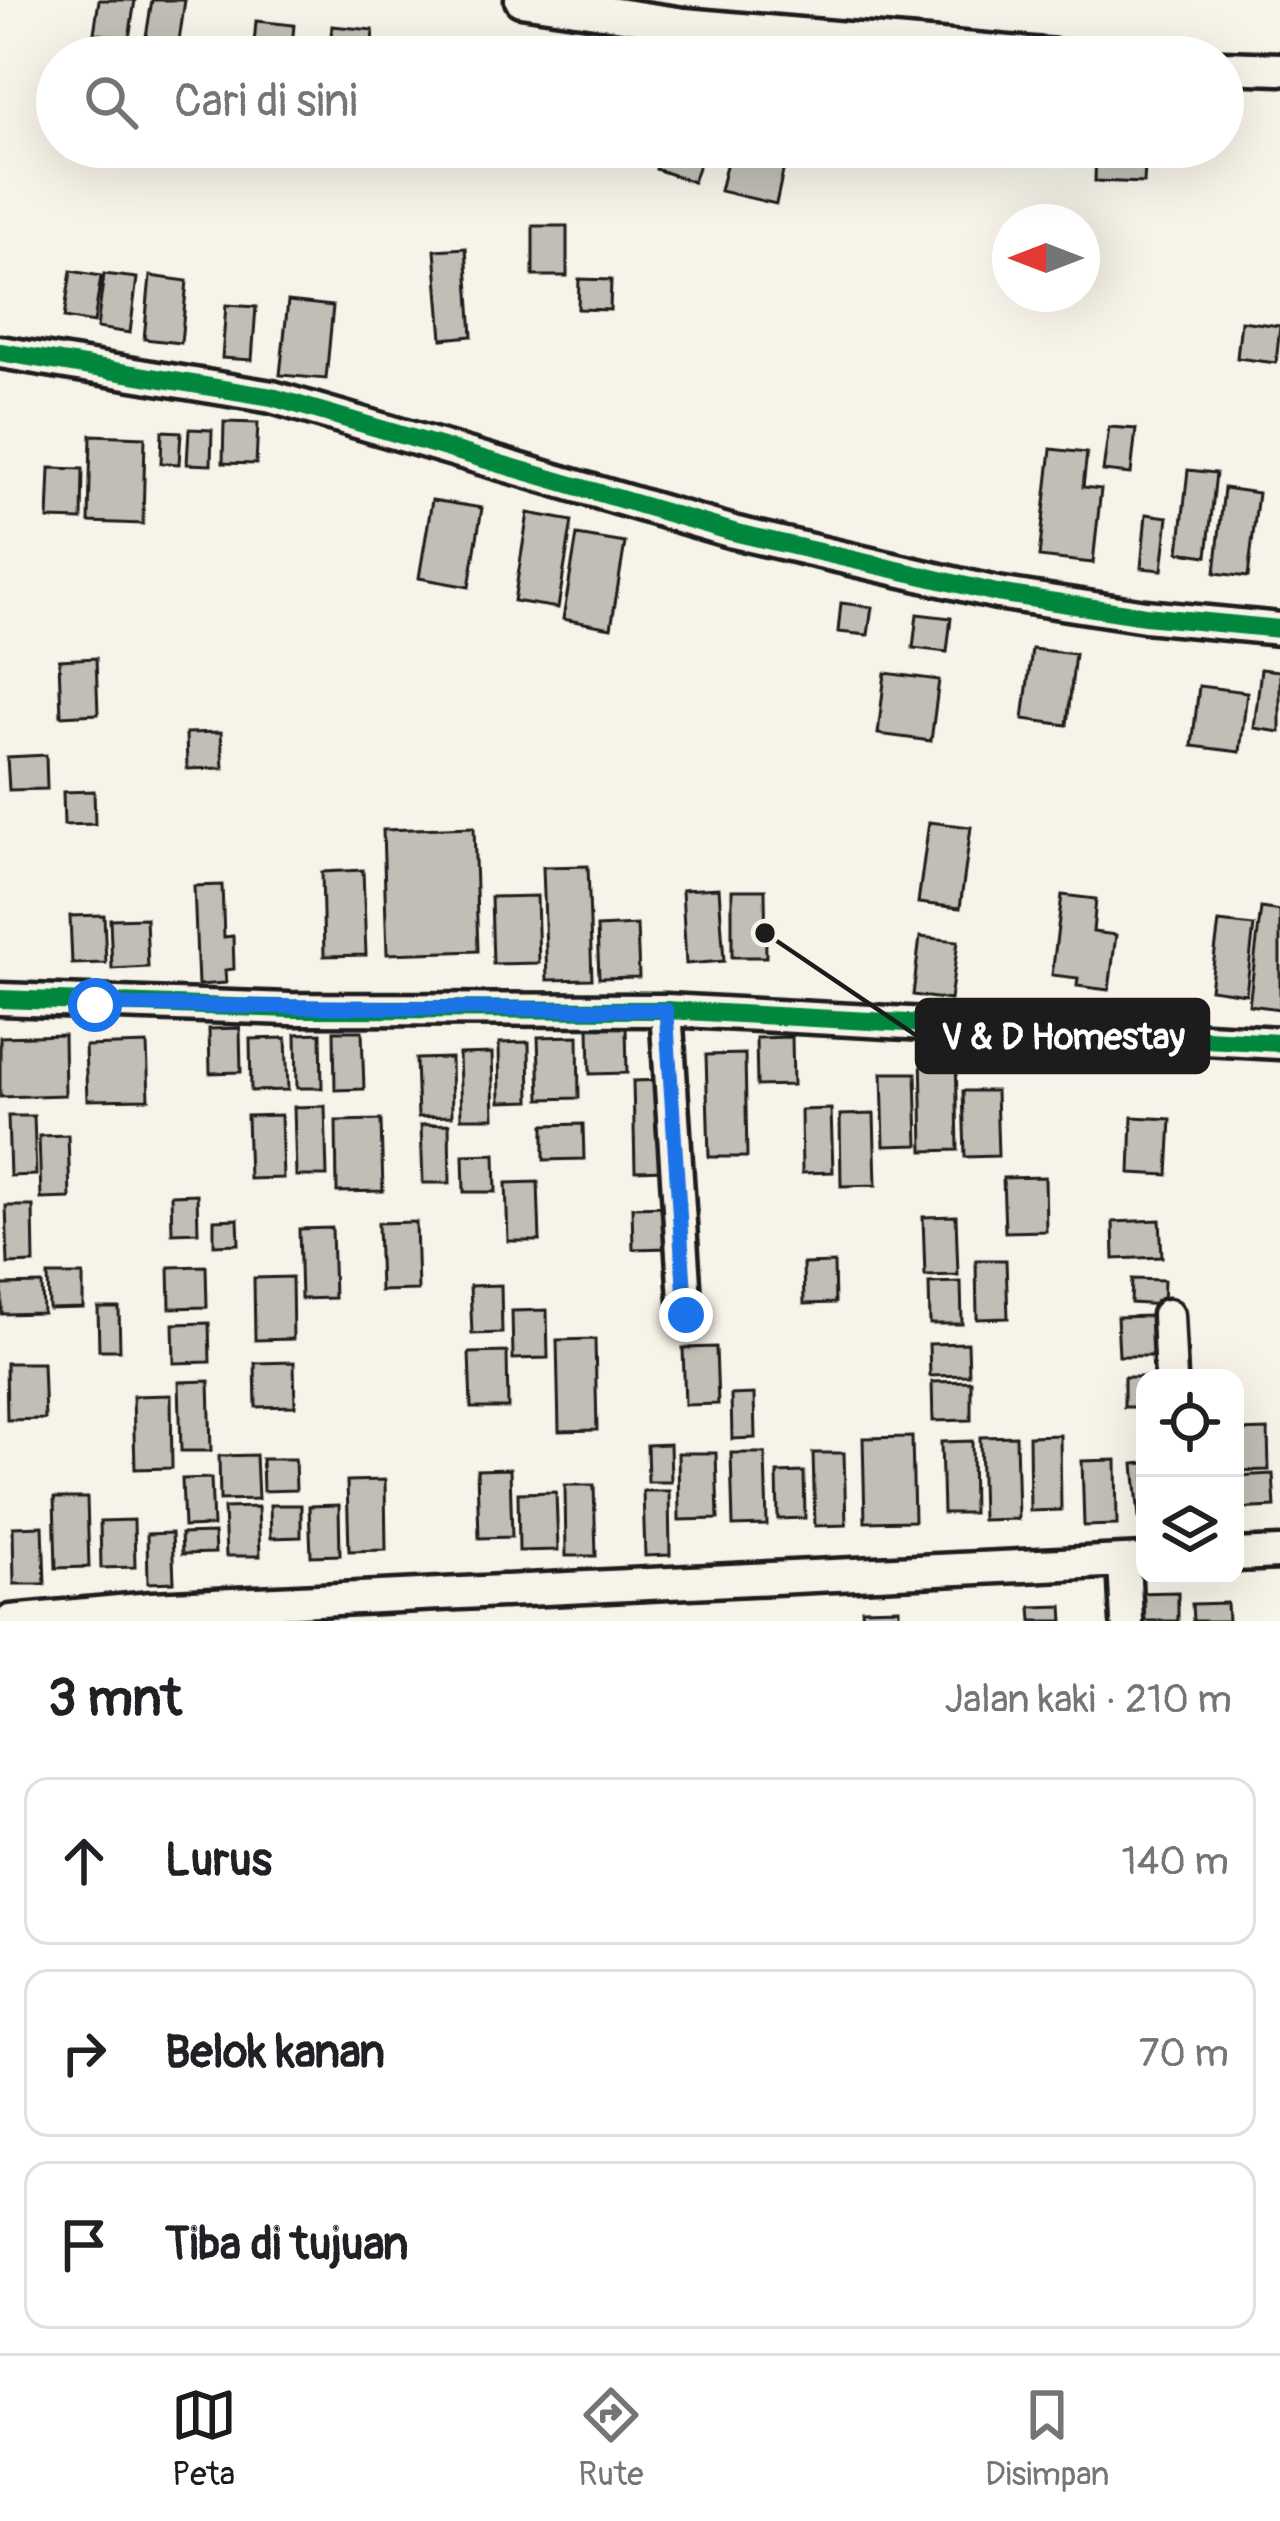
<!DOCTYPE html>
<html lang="id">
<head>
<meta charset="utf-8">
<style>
	body { margin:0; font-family:Pangolin,sans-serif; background:#f6f6f6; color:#202124 }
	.controls { position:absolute; right:36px; bottom:36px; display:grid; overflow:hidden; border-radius:24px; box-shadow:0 12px 48px #0002 }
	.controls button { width:108px; height:108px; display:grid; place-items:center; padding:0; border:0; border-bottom:3px solid #e0e0e0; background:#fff; color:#202124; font:60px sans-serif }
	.compass { position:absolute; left:992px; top:204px; width:108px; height:108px; border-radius:50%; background:#fff; box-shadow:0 12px 48px #0002; rotate:270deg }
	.stop { position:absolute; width:36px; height:36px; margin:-27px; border:9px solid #1a73e8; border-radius:50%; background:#fff }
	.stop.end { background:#1a73e8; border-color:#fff; box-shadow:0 3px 12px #0008 }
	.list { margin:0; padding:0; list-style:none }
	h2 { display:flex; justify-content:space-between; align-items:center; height:156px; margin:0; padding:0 48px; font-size:51px }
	h2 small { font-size:39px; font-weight:400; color:#757577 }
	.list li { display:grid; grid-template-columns:78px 1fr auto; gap:36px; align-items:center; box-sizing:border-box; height:168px; margin:0 24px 24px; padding:0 24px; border:3px solid #e0e0e0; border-radius:24px }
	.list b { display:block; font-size:45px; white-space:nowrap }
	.list em { font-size:39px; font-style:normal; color:#757577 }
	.icon { flex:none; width:66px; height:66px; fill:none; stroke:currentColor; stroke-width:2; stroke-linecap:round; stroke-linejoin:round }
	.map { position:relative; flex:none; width:1280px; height:1621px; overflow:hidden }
	.search { position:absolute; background:#fff; box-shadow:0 12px 48px #0002; left:36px; right:36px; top:36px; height:132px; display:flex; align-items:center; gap:30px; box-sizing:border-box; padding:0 42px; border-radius:66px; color:#757577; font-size:45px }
	.sheet { height:732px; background:#fff }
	nav { display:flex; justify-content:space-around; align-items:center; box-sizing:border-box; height:168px; border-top:3px solid #e0e0e0; background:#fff; font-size:33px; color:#757577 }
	nav a { display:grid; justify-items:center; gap:6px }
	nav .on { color:#1c1c1c }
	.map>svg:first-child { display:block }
	.building { fill:#c0beb5; stroke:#1c1c1c; stroke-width:3 }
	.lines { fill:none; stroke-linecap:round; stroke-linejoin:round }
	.minor-casing { stroke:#1c1c1c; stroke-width:39 }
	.minor { stroke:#f7f3e8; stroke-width:30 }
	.cycleway-casing { stroke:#f7f3e8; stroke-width:26 }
	.cycleway { stroke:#00873e; stroke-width:18 }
	.route { stroke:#1a73e8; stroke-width:15 }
	.leader { fill:none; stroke:#1c1c1c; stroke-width:4.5 }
	.callout-dot { fill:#1c1c1c; stroke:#f7f3e8; stroke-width:4.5 }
	.callout { fill:#1c1c1c; stroke:#1c1c1c; stroke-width:4.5 }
	.callout-label { font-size:36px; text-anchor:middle; font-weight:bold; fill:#fff }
</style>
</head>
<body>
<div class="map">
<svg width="1280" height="1621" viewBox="0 0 1280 1621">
	<rect width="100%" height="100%" fill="#f7f3e8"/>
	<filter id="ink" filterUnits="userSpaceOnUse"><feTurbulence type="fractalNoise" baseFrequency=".00833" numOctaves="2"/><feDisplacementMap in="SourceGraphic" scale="24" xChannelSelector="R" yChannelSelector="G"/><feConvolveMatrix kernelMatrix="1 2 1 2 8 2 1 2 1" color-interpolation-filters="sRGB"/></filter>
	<g filter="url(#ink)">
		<path class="building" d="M99 0H135L129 39 94 33Z
			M152 0H185L178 48 145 43Z
			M256 21 294 25 291 57H253Z
			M332 26 373 30 371 57H329Z
			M664 147H705L693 182 656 169Z
			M1096 147H1146L1144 183 1095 181Z
			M730 149 785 162 776 204 720 191Z
			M533 226H567V276H533Z
			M466 248 472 336 442 339 435 250Z
			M71 271 101 276 94 323 64 318Z
			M104 274 137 278 130 333 97 328Z
			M150 276 187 281 181 343 144 339Z
			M579 279 611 280 610 310 578 309Z
			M288 301 333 306 326 379 280 375Z
			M226 305 256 307 252 360 222 358Z
			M1241 321 1280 326 1276 363 1237 358Z
			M224 422 258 423 256 464 223 463Z
			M1109 427 1136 429 1131 474 1103 471Z
			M189 429 212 430 211 465 187 464Z
			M162 431 181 432 179 464 161 463Z
			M91 435 145 437 143 524 89 522Z
			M1051 449 1087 453 1083 487 1101 489 1093 563 1039 557Z
			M50 468 83 469 82 520 48 519Z
			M1188 470 1216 473 1207 556 1179 552Z
			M1224 488 1258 493 1248 577 1215 573Z
			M432 500 482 508 469 587 419 578Z
			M528 513 572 521 558 608 514 601Z
			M1146 514 1168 517 1162 570 1141 568Z
			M577 535 625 543 611 628 563 619Z
			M841 603 872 607 868 635 838 632Z
			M917 614 951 618 947 652 913 648Z
			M1032 649 1075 654 1067 725 1023 719Z
			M96 658 98 714 61 716 59 660Z
			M1261 669 1280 671V732L1254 728Z
			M885 673 939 680 931 741 878 734Z
			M1199 686 1247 692 1240 752 1192 746Z
			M221 732 223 768 187 769 186 733Z
			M46 755 47 789 9 790 7 757Z
			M94 791 95 824 64 825 63 792Z
			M929 822 971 827 960 908 918 903Z
			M474 827 478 951 387 954 383 830Z
			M588 866 592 979 547 980 543 867Z
			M363 870 366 955 324 956 322 872Z
			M222 885 224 937 233 936 234 969 225 970 226 983 198 985 194 886Z
			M719 888 724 961 686 964 682 890Z
			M732 890H765L766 957H732Z
			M1062 895 1096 899 1093 932 1116 935 1109 990 1077 986 1078 978 1052 975Z
			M537 896 539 963 493 964 491 897Z
			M1261 908 1280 911V1009L1249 1005Z
			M104 915 106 963 72 964 70 916Z
			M146 918 148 967 112 969 110 919Z
			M1219 922 1254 926 1246 994 1210 989Z
			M637 925 639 977 599 978 597 927Z
			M920 937 958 941 950 1000 913 995Z
			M626 1026 627 1073 590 1074 589 1027Z
			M240 1028 241 1072 210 1073 209 1029Z
			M334 1031H362L364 1089 335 1090Z
			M321 1033 322 1088H297L296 1034Z
			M64 1035 65 1095 0 1097V1037Z
			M578 1036 579 1098 540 1099 538 1037Z
			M792 1037 793 1085 757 1086 756 1038Z
			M286 1038 288 1090 251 1091 250 1039Z
			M529 1042 530 1101 500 1102 499 1043Z
			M147 1044 149 1099 87 1100 85 1046Z
			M956 1052 958 1150 923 1151 921 1053Z
			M492 1053 494 1118H461L459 1054Z
			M745 1054 747 1157H709L706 1055Z
			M451 1058 452 1116 418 1117 416 1059Z
			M882 1073H916L918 1145 884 1146Z
			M663 1080 666 1170 635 1171 633 1081Z
			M963 1091H996L998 1156 965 1157Z
			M325 1106 327 1176H296L294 1107Z
			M831 1109 833 1172 802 1173 801 1110Z
			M874 1114 876 1185 841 1186 840 1115Z
			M281 1115 283 1178 249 1179 247 1116Z
			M8 1116H34L36 1175 10 1176Z
			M1132 1117 1171 1119 1168 1175 1130 1173Z
			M381 1120 383 1191 337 1192 336 1121Z
			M449 1124 450 1183H423L421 1125Z
			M583 1124 584 1159 544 1160V1125Z
			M68 1135 70 1198 41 1199 39 1136Z
			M495 1154 496 1192H464L463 1155Z
			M1045 1177 1046 1231 1005 1232 1003 1178Z
			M538 1182 540 1241H508L506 1183Z
			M197 1194 198 1232 172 1233 171 1195Z
			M6 1206H33L34 1263 8 1264Z
			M668 1206 669 1248 633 1249 632 1207Z
			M956 1216 958 1275 925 1276 923 1217Z
			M238 1219 239 1244 214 1245V1220Z
			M1160 1220 1162 1257 1114 1259 1113 1222Z
			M416 1222 418 1290 380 1291 378 1223Z
			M332 1228 334 1298 301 1299 299 1229Z
			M976 1260H1006L1008 1318 977 1319Z
			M834 1263 835 1303 804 1304 803 1264Z
			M206 1266 207 1307 170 1308 169 1267Z
			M48 1275H83V1308L49 1309Z
			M292 1277 293 1339 255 1340 254 1278Z
			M1132 1279 1164 1280 1163 1305 1131 1303Z
			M961 1282 962 1324H930L929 1283Z
			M42 1284 43 1313 2 1314V1285Z
			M501 1285 502 1333 472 1334 470 1286Z
			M98 1308H119L120 1350H99Z
			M547 1310 548 1358 513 1359 512 1311Z
			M1151 1316 1153 1356H1119L1117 1317Z
			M209 1323 210 1362 174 1363 173 1324Z
			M595 1339 597 1430 559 1431 557 1340Z
			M968 1343 969 1375 930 1376 929 1344Z
			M716 1347 718 1404 685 1405 683 1348Z
			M507 1352 508 1408H471L469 1353Z
			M294 1362 295 1406 256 1407 255 1363Z
			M6 1363H43L45 1419 7 1420Z
			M1124 1377H1157L1145 1378V1407H1124Z
			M209 1381 211 1451H181L179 1382Z
			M971 1381V1420L933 1421 932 1382Z
			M754 1394 755 1438 732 1439 731 1395Z
			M171 1395 172 1468 135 1469 133 1396Z
			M1268 1430 1269 1470 1236 1471 1235 1431Z
			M1060 1435 1061 1510 1030 1511 1029 1436Z
			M1016 1436 1018 1519 982 1520 980 1437Z
			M912 1437 914 1521 865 1522 863 1438Z
			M972 1441 973 1513H943L941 1442Z
			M670 1444 671 1482H648L647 1445Z
			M678 1453H716L718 1519 679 1520Z
			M731 1453H765L767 1525 733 1526Z
			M813 1453H844L846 1525 815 1526Z
			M256 1455 258 1499 220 1500 219 1456Z
			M262 1459H295L296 1490 263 1491Z
			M1116 1460 1117 1525 1084 1526 1082 1461Z
			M1145 1463V1517L1139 1518 1134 1464Z
			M510 1469 512 1537 479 1538 477 1470Z
			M804 1472 805 1518 778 1519 777 1473Z
			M1273 1474 1275 1507 1235 1509V1476Z
			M211 1478 213 1526 184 1527 182 1479Z
			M385 1480 386 1550 349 1551 347 1481Z
			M565 1485H594L596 1556H566Z
			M643 1491H669L670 1555 645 1556Z
			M556 1492 558 1550 519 1551 518 1493Z
			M54 1498H87L89 1567 56 1568Z
			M270 1505H301V1537L271 1538Z
			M339 1505 340 1555 311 1556 309 1506Z
			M258 1507 260 1556H226L224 1508Z
			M134 1520 135 1567 101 1568 100 1521Z
			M43 1526 45 1584H14L13 1527Z
			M172 1533 174 1582 148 1583 147 1534Z
			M214 1533 215 1553 182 1554 181 1534Z
			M1178 1592V1621H1134V1593Z
			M1227 1603 1228 1621H1193L1192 1604Z
			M1062 1606 1063 1621H1032L1031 1607Z
			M899 1608V1621H863L862 1609Z"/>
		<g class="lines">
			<defs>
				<path id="minor" d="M521 0 684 24 1068 57
					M1223 67 1280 69
					M0 352 272 397 733 532 997 593 1145 616 1280 629
					M0 999 290 1009 666 1010 1280 1043
					M666 1010 686 1315
					M1168 1315 1171 1378
					M1235 1555 1280 1553
					M1124 1562 1127 1621
					M11 1621 152 1608 1145 1560"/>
			</defs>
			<use href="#minor" class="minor-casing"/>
			<use href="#minor" class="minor"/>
			<defs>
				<path id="cycleway" d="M0 352 272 397 733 532 997 593 1145 616 1280 629
					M0 999 290 1009 666 1010 1280 1043"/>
			</defs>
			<use href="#cycleway" class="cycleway-casing"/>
			<use href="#cycleway" class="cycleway"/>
		</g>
	</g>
	<g class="lines" filter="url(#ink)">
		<path class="route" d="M95 1005 666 1010 686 1315"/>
	</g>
	<path class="leader" d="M765 933L917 1036"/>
	<circle class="callout-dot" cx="765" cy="933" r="12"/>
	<rect class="callout" x="917" y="1000" width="291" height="72" rx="12"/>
	<g class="callout-label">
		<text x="1063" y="1049">V &amp; D Homestay</text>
	</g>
</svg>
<div class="controls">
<button><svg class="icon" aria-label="locate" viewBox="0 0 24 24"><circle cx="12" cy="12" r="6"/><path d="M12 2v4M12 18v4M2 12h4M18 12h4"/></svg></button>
<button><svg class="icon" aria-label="layers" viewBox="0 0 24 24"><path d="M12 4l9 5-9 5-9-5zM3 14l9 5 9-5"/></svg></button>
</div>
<svg class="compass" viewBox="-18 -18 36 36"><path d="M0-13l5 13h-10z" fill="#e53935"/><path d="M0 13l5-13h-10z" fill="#757577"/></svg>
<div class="stop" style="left:95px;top:1005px"></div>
<div class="stop end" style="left:686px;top:1315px"></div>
<div class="search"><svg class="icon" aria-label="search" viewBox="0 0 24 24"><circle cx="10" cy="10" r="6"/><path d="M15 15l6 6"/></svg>Cari di sini</div>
</div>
<section class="sheet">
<h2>3 mnt<small>Jalan kaki · 210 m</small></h2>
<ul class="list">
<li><svg class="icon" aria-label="ahead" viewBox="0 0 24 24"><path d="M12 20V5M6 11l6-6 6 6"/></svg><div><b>Lurus</b></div><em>140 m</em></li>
<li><svg class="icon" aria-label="right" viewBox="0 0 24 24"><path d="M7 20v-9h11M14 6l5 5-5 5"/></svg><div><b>Belok kanan</b></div><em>70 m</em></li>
<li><svg class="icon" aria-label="arrive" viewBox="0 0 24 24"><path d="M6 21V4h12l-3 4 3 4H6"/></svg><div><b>Tiba di tujuan</b></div></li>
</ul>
</section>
<nav>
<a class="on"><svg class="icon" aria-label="map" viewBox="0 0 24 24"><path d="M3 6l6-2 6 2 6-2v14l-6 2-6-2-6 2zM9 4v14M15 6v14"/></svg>Peta</a>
<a><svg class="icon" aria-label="directions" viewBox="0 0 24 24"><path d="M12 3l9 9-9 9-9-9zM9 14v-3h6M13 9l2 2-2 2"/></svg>Rute</a>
<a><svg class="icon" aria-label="saved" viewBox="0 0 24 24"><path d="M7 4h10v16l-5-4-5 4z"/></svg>Disimpan</a>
</nav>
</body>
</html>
